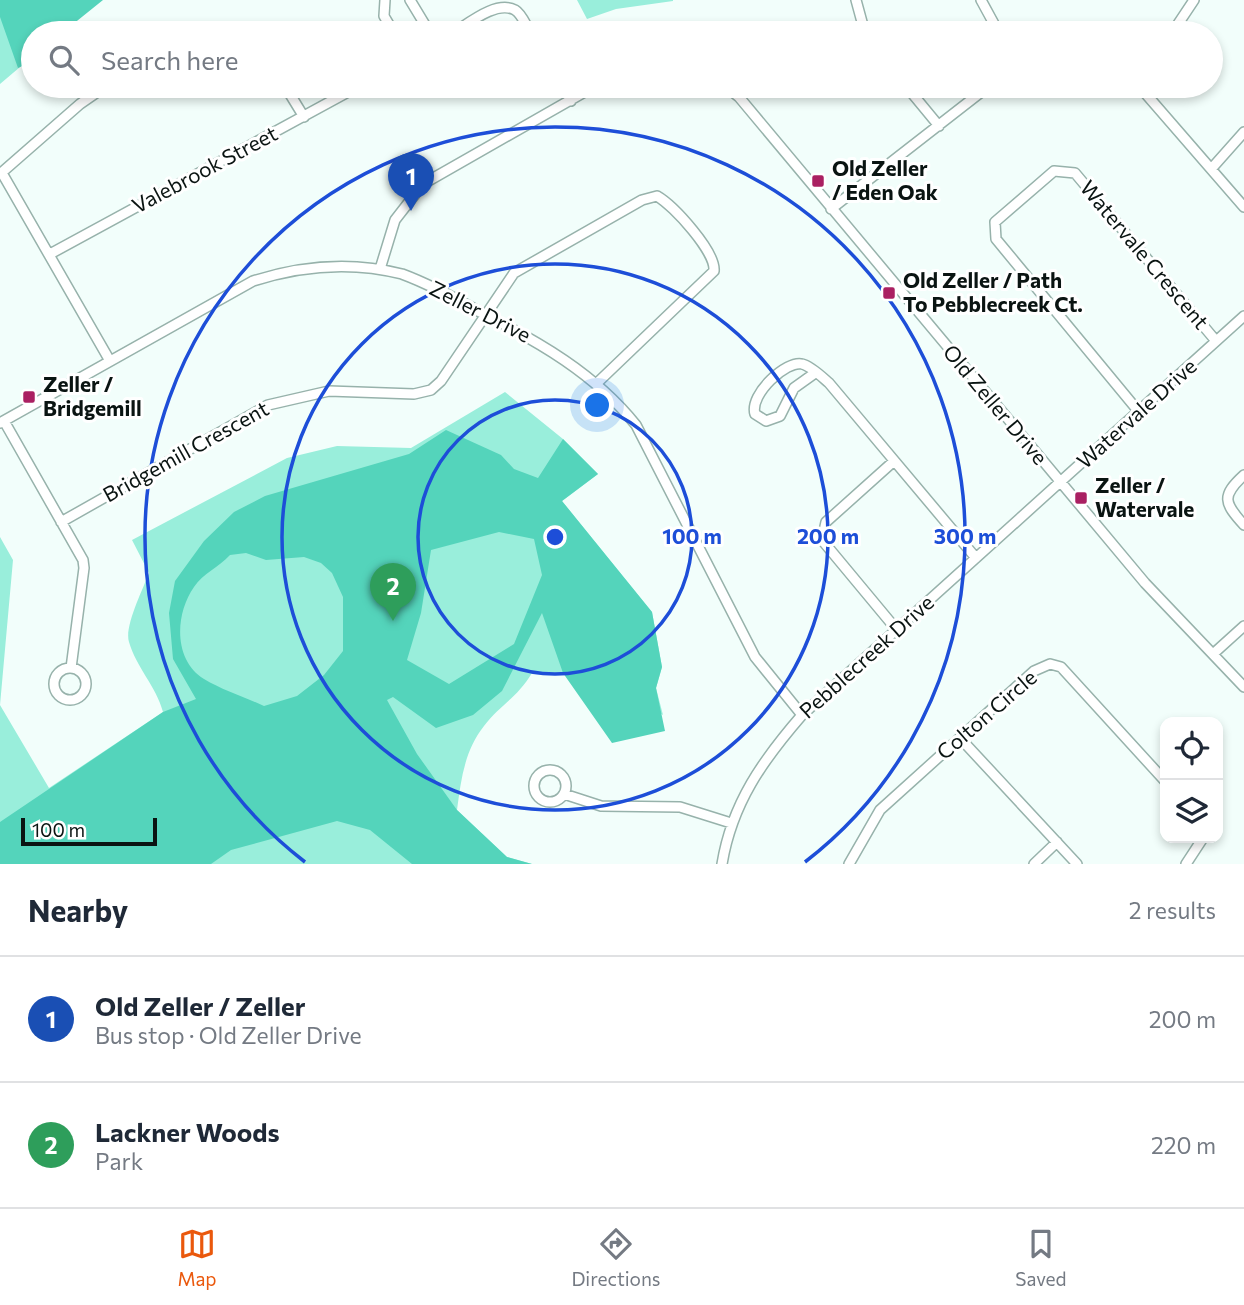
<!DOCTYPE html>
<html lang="en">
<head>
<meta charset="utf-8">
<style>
	body { margin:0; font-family:Commissioner,sans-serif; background:#f2f2f3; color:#1f2937 }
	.controls { position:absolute; right:21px; bottom:21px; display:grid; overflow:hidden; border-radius:14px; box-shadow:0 4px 10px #0003 }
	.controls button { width:63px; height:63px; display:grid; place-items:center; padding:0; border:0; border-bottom:2px solid #e0e1e3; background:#fff; color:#1f2937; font:35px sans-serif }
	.scale { position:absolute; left:21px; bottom:18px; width:136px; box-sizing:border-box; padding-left:7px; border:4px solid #0a1412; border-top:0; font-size:19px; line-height:24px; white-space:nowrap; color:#0a1412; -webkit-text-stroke:5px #fff; paint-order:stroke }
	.you { position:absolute; left:598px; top:406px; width:24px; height:24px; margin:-18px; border:5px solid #fff; border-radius:50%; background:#1a73e8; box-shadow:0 0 0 10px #1a73e833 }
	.badge { display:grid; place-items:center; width:46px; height:46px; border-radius:50%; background:#ea580c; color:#fff; font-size:23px; font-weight:700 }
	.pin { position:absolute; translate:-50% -58px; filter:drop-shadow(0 2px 4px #0008) }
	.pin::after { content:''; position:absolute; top:37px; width:24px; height:21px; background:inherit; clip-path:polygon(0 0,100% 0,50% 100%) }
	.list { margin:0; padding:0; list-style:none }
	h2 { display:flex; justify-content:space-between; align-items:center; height:91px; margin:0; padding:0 28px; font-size:30px }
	h2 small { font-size:23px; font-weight:400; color:#747a83 }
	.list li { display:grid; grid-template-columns:46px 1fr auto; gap:21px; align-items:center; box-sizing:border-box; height:126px; padding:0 28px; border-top:2px solid #e0e1e3 }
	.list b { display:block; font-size:26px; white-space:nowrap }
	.list p { margin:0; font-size:23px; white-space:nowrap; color:#747a83 }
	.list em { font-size:23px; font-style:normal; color:#747a83 }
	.icon { flex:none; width:38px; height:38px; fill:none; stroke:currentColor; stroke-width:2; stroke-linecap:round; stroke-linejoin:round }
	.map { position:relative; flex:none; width:1244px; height:864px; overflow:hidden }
	.search { position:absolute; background:#fff; box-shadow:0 4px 10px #0003; left:21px; right:21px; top:21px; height:77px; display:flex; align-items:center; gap:18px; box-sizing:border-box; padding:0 24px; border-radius:38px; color:#747a83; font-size:26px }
	.sheet { height:343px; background:#fff }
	nav { display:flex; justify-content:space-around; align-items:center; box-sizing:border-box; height:98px; border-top:2px solid #e0e1e3; background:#fff; font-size:19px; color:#747a83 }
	nav a { display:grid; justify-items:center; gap:4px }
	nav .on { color:#ea580c }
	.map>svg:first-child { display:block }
	.green { fill:#99eedb }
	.forest { fill:#54d4bb; fill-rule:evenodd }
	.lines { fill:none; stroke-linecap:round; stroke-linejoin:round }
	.minor-casing { stroke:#97b2ab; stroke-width:12 }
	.minor { stroke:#fff; stroke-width:9 }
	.ring { fill:none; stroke:#1d4ed8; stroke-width:3.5 }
	.poi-dot { fill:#aa2062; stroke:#fff; stroke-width:2.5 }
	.labels { text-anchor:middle; stroke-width:6; stroke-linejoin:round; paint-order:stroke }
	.poi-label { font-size:21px; font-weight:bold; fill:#0a1412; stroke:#fff; text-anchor:start }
	.street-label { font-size:21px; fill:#0a1412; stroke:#fff }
	.centre { fill:#1d4ed8; stroke:#fff; stroke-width:3.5 }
	.ring-label { font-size:21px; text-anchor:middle; font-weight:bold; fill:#1d4ed8; stroke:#fff; stroke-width:6; stroke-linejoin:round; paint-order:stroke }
</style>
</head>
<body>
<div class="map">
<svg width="1244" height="864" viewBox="0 0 1244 864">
	<rect width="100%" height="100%" fill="#f2fefb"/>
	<path class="green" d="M0 0 33 33V56L0 84Z
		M577 0H673V1L616 9 587 19Z
		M505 392 563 439 598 474 562 501 652 612 662 667 656 688 663 715 586 673H532C517 698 500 705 484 726 464 751 461 781 457 810L507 857 532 864H0V537L13 560 0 705 49 788 163 712C156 686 136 667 129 642 124 627 143 589 149 573L132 540 287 458 337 446 411 448Z"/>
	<path class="forest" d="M0 0H103L62 33H33V61L18 68 0 17Z
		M446 430 501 455 514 469 538 478 563 439 598 474 562 501 652 612 662 667 656 688 665 731 612 743 563 673 542 613 502 691 473 715 436 728 393 697 387 700 417 754 457 810 507 857 532 864H412L370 830 337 821 231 850 211 864H0V822L163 712 196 699 173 659 169 613 175 581 204 541 234 512 265 496 409 454ZM499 532 534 539 542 575 514 644 449 684 407 660 421 613 431 550ZM246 553 266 560 304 557 321 563 332 573 343 597V651L324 675 297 696 264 706C245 697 222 690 204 679 173 660 175 614 194 587 203 573 218 568 230 555Z"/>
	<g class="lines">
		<defs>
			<path id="minor" d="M385 0 384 16 394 33
				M410 0 430 33
				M856 0 865 33
				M981 0 999 33
				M453 33C468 24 496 0 515 10 522 14 526 26 531 33
				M1172 33 1194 0
				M285 86 304 117
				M562 86 571 101
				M725 86 739 97 1145 583 1244 687
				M906 86 939 126
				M1139 86 1244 207
				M1212 168 1244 132
				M2 173 110 361
				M0 174 80 104 106 86
				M831 209 989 86
				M50 254 359 86
				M380 269 395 220 423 184 595 86
				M815 373 794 388 780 416 766 421 755 414C749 394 787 360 802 364 811 366 822 377 829 383L976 558
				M1139 412 996 239 995 222 1054 171 1075 173 1216 341
				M4 421 83 560 84 568 71 668
				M0 423 253 281C303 265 351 261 402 274 429 284 455 298 480 312 539 342 594 373 636 425L755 657 802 715
				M894 461 826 522 822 540 896 629
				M1244 475C1221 496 1224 503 1244 525
				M61 522 268 405 329 391 414 394 431 390 441 381 514 273 642 200 657 196C674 206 716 252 714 271L596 384
				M1213 654 1244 626
				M54 684a16 16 0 1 1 32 0a16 16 0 1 1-32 0Z
				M960 738 1077 864
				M534 786a16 16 0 1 1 32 0a16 16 0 1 1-32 0Z
				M564 794 601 806 680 807 731 823
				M722 864C732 803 763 760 802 715L1244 316
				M849 864 880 810 1034 671 1050 664 1061 667 1165 781
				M1034 864 1057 842
				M1186 864 1203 838"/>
		</defs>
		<use href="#minor" class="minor-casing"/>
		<use href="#minor" class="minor"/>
	</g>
	<g class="ring">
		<circle cx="555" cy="537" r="137"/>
		<circle cx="555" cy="537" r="273"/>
		<path d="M305 862A410 410 0 1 1 805 862"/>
	</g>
	<g class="poi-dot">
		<rect x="811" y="174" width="14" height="14" rx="3.5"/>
		<rect x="882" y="286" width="14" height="14" rx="3.5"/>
		<rect x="22" y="390" width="14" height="14" rx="3.5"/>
		<rect x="1074" y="491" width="14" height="14" rx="3.5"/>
	</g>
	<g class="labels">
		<g class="poi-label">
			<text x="832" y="176">Old Zeller<tspan x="832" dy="24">/ Eden Oak</tspan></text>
			<text x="903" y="288">Old Zeller / Path<tspan x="903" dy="24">To Pebblecreek Ct.</tspan></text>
			<text x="43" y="392">Zeller /<tspan x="43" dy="24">Bridgemill</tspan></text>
			<text x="1095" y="493">Zeller /<tspan x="1095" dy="24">Watervale</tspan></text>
		</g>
		<g class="street-label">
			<text transform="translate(205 170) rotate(-28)" y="7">Valebrook Street</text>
			<text transform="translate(1144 255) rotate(50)" y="7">Watervale Crescent</text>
			<text transform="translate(480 312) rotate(27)" y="7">Zeller Drive</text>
			<text transform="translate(995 405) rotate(50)" y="7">Old Zeller Drive</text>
			<text transform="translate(1137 414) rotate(-42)" y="7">Watervale Drive</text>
			<text transform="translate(186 452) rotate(-29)" y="7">Bridgemill Crescent</text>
			<text transform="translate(867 657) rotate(-42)" y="7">Pebblecreek Drive</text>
			<text transform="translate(987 715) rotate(-41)" y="7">Colton Circle</text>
		</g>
	</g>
	<circle cx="555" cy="537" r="10" class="centre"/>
	<g class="ring-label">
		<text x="692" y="544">100 m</text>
		<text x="828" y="544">200 m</text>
		<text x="965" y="544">300 m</text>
	</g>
</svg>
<div class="controls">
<button><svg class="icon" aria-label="locate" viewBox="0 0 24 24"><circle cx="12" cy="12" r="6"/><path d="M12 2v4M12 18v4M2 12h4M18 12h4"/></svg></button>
<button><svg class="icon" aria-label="layers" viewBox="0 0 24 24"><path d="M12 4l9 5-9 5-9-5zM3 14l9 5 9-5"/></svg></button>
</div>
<div class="scale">100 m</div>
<div class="you"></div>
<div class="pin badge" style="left:411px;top:211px;background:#1a4fb4">1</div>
<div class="pin badge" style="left:393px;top:621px;background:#2e9e5b">2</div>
<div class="search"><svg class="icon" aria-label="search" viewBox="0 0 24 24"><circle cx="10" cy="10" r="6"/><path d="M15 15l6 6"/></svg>Search here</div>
</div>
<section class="sheet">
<h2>Nearby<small>2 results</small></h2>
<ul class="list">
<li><span class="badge" style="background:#1a4fb4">1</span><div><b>Old Zeller / Zeller</b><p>Bus stop · Old Zeller Drive</p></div><em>200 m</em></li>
<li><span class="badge" style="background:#2e9e5b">2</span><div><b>Lackner Woods</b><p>Park</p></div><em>220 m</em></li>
</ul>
</section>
<nav>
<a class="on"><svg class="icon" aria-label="map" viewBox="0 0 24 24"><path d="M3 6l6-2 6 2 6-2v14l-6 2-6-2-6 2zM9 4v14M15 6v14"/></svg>Map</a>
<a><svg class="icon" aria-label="directions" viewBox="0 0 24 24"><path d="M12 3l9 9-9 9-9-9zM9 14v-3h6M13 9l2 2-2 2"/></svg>Directions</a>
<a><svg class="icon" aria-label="saved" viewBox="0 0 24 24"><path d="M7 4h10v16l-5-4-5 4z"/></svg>Saved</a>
</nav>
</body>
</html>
